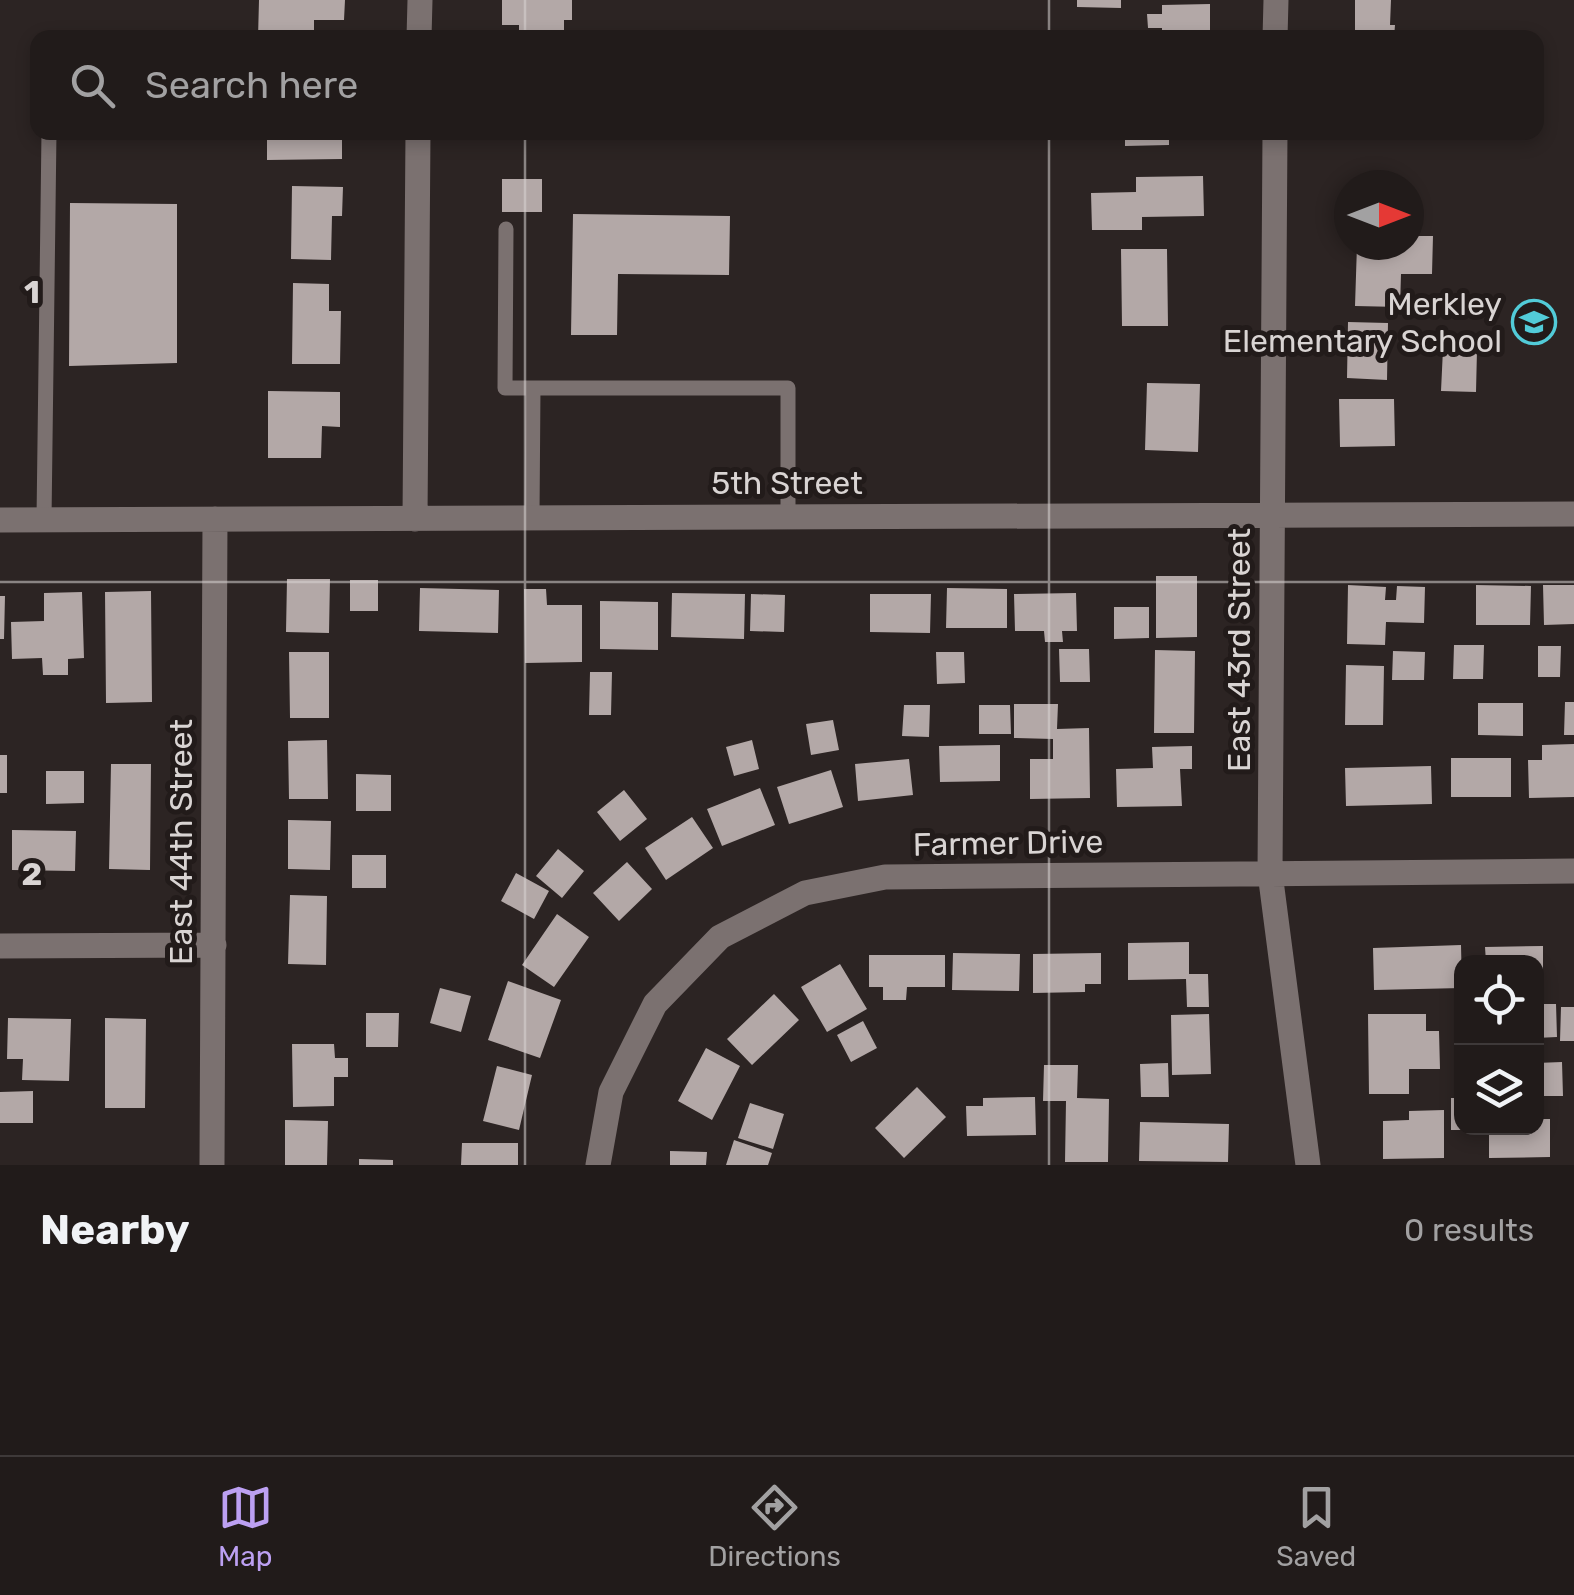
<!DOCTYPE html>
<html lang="en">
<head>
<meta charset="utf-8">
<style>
	body { margin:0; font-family:Rubik,sans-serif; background:#292423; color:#f1f3f6 }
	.controls { position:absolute; right:30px; bottom:30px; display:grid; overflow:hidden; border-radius:20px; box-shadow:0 5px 15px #0003 }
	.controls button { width:90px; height:90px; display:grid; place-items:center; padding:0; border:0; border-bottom:2px solid #3e3939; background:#211b1a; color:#f1f3f6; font:50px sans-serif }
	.compass { position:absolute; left:1334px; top:170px; width:90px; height:90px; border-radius:50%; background:#211b1a; box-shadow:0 5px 15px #0003; rotate:90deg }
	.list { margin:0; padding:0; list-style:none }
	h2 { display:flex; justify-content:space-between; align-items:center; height:130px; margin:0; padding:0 40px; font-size:42px }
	h2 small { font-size:32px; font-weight:400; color:#a2a1a2 }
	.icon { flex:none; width:55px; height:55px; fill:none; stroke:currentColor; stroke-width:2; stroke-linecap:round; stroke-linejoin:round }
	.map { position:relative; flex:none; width:1574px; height:1165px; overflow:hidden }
	.search { position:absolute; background:#211b1a; box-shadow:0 5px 15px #0003; left:30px; right:30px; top:30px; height:110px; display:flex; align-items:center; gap:25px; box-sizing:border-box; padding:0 35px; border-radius:20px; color:#a2a1a2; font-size:38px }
	.sheet { height:290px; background:#211b1a }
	nav { display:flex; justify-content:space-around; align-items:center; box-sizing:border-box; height:140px; border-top:2px solid #3e3939; background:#211b1a; font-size:28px; color:#a2a1a2 }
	nav a { display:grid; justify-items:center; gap:5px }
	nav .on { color:#bca0f2 }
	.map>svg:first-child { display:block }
	.building { fill:#b3a8a7 }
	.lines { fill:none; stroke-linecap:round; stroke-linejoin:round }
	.lane { stroke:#7b7170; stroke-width:15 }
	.street { stroke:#7b7170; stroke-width:25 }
	.grid { fill:none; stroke:#d9d4d3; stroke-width:2.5; stroke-opacity:0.55 }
	.labels { text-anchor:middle; stroke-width:10; stroke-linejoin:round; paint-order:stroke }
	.poi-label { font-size:32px; fill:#d9d4d3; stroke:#221b1a; text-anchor:end }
	.street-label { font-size:32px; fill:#d9d4d3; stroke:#221b1a }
	.grid-label { font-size:32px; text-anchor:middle; font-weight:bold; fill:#d9d4d3; stroke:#221b1a; stroke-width:10; stroke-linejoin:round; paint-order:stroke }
</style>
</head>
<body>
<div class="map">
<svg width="1574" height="1165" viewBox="0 0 1574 1165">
	<rect width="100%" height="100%" fill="#2c2423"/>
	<path class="building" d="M259 0H345L344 20H314V38H258Z
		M502 0H572V20H564V38H519V25H502Z
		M1077 0H1121V8L1077 7Z
		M1355 0H1391L1390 25H1395L1394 38H1355Z
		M1210 4V38H1162V28H1148L1147 14H1162V5Z
		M267 132H342V159L267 160Z
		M1125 132H1169V145L1125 146Z
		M1203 176 1204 216 1142 217V230H1092L1091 193 1136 192V177Z
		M502 179H542V212H502Z
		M292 186 343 187 342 216H332L331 260 291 259Z
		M70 203 177 204V363L69 366Z
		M573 214 730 216 729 275 618 274 617 335H571Z
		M1409 236H1433L1432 274H1401L1400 307 1355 306 1357 245H1409Z
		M1121 249H1167L1168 326H1122Z
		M293 283 329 284V311H341L340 364H292Z
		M1348 322 1388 323 1387 380 1347 378Z
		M1443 349 1477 350 1476 392 1441 391Z
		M1147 383 1200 384 1198 452 1145 450Z
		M268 391 340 392V427L322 426 321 458H268Z
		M1339 399H1394L1395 446 1340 447Z
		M1156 576H1197V637L1156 638Z
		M287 579H330L329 633 286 632Z
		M350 580H378V611H350Z
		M1348 585 1386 587 1385 600H1396L1397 586 1425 587 1424 623 1386 622 1385 645 1347 644Z
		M1476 585 1531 586 1530 625H1476Z
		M1543 585H1574V624L1544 625Z
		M420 588 499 590 498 633 419 631Z
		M947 588 1007 589V628H946Z
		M524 589H546L547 605H582V662L525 663Z
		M151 591 152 702 106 703 105 592Z
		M82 592 84 658 68 659V675H43L42 658 12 659 11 622 44 621V593Z
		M672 593 745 594 744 639 671 637Z
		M1076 593 1077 631H1062L1063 642H1045L1044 631H1015L1014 594Z
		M751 594 785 595 784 632 750 631Z
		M870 594H931L930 633 870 632Z
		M0 596H5L4 639H0Z
		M600 601 658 602V650L600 649Z
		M1114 607H1149V638L1114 639Z
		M1454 645H1484L1483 679H1453Z
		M1538 646H1561L1560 677H1538Z
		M1059 649H1089L1090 682H1060Z
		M1155 650 1195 651 1194 733H1154Z
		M1393 651 1425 652 1424 680H1392Z
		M289 652H329V718H290Z
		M936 652H964L965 683 937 684Z
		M1346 665 1384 666 1383 725H1345Z
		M590 672H612L611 715H589Z
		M1565 702H1574V735H1564Z
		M1478 703H1523V736L1478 735Z
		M1014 704H1058L1057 729 1089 728 1090 798 1030 799V759H1053V739L1014 738Z
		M904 705H930L929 737 902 736Z
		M979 705H1010L1011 734H979Z
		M833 720 839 750 811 755 806 724Z
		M327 740 328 799H289L288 741Z
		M752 740 759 769 734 776 726 747Z
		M1574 744V797L1529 798 1528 760H1542V745Z
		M1000 745V781L940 782 939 746Z
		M1192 746V769H1180L1182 806 1117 807 1116 769 1153 768 1152 747Z
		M0 755H7V793H0Z
		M1451 758H1511V797H1451Z
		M909 759 913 795 858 801 855 764Z
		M111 764H151L150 870 109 869Z
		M1431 766 1432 804 1346 806 1345 768Z
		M831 770 843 807 789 824 777 787Z
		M46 771H84V803L46 804Z
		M356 774 391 775V811H356Z
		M760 788 775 825 722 846 707 809Z
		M624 790 647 819 620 841 597 812Z
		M692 817 713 848 666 880 645 848Z
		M288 820 331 821 330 870 288 869Z
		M12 830 76 831 75 871 12 870Z
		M558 849 584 871 562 898 536 876Z
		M352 855H386V888H352Z
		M627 862 652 889 619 921 593 893Z
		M516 873 549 891 534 919 501 901Z
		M290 895 327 896 326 965 288 964Z
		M557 914 589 937 554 987 522 965Z
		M1189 942V974H1208L1209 1007H1187L1186 979 1128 980V943Z
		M1461 945 1462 988 1374 990 1373 948Z
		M1543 946V983H1536V962H1486L1485 947Z
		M953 953 1020 954 1019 991 952 990Z
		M1101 953V984H1085V992L1033 993V954Z
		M869 955H945V987H907L906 1000H883V987H869Z
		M840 964 867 1009 827 1032 801 987Z
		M508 981 561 1000 540 1058 488 1040Z
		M440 988 471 996 461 1032 430 1023Z
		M774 994 799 1020 752 1065 727 1039Z
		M1536 1004H1556L1557 1037 1536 1038Z
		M1561 1007H1574V1041H1560Z
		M366 1013H399L398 1047H366Z
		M1209 1014 1211 1074 1172 1075 1171 1015Z
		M1368 1014H1426V1031H1439L1440 1069H1409V1094H1369Z
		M8 1018 71 1019 69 1081 22 1080 23 1059H7Z
		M105 1018 146 1019 145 1108H105Z
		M863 1021 877 1048 851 1062 837 1035Z
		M292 1044H334L335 1058H348V1077H334V1106L293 1107Z
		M706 1048 740 1066 712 1120 678 1101Z
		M1562 1062 1563 1096H1536V1063Z
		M1168 1063 1169 1097H1141L1140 1064Z
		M1044 1065H1078L1077 1098 1109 1099 1108 1162H1065L1066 1101H1043Z
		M497 1066 532 1075 519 1130 483 1121Z
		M917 1087 946 1117 904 1158 875 1128Z
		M33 1091V1123H0V1092Z
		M1035 1097 1036 1135 967 1136 966 1106H983V1098Z
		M1451 1098H1462V1130H1451Z
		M750 1103 784 1114 773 1149 738 1138Z
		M1444 1110V1158L1383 1159V1121L1409 1120V1111Z
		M1536 1119H1550V1157L1489 1158V1128H1536Z
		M285 1120 328 1121 327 1165H285Z
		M1140 1122 1229 1124 1228 1162 1139 1161Z
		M734 1140 772 1153 768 1165H726Z
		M462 1143H518V1165H461Z
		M670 1151 707 1152 706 1165H670Z
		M359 1159 393 1160V1165H359Z"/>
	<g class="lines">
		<path class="lane" d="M506 229 505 388H788V516
			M532 517 533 388
			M44 520 49 132"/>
		<path class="street" d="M419 38 420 0
			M1275 38 1276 0
			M1275 132 1270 873 1308 1165
			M415 519 418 132
			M0 520 1574 514
			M0 946 214 945
			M212 1165 215 519
			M598 1165 611 1092 655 1004 720 937 805 893 885 877 1574 871"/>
	</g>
	<path class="grid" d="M525 0V38M1049 0V38M525 132V1165M1049 132V1165M0 582H1574"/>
	<defs>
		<symbol id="school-ring" viewBox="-11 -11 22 22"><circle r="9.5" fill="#221b1a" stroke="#52cbd8" stroke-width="1.5"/><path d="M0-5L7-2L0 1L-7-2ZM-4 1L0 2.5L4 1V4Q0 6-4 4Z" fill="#52cbd8"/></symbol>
	</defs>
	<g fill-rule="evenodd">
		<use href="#school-ring" x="1509" y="297" width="50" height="50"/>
	</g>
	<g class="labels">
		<g class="poi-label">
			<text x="1502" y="315">Merkley<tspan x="1502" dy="37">Elementary School</tspan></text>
		</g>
		<g class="street-label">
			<text x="787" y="494">5th Street</text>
			<text transform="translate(1239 650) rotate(-90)" y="11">East 43rd Street</text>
			<text transform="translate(181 842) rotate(-90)" y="11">East 44th Street</text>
			<text transform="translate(1008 843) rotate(-1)" y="11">Farmer Drive</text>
		</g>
	</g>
	<g class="grid-label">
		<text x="32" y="303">1</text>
		<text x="32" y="885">2</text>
	</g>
</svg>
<div class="controls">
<button><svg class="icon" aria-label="locate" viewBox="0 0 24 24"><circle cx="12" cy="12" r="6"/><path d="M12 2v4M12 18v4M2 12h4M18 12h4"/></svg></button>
<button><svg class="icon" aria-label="layers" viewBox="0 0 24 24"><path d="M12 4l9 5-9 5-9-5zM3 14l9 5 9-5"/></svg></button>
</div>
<svg class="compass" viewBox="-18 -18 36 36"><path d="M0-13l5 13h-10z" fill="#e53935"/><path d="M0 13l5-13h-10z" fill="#a2a1a2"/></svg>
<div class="search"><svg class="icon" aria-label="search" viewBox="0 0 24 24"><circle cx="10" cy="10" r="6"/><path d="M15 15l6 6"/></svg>Search here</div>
</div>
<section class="sheet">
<h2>Nearby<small>0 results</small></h2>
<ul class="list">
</ul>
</section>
<nav>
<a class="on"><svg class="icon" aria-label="map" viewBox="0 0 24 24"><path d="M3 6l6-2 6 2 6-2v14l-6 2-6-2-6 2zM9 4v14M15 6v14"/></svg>Map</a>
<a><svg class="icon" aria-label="directions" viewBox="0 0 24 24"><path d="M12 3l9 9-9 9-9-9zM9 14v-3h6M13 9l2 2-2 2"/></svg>Directions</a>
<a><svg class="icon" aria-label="saved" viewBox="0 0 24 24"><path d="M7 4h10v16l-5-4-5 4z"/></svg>Saved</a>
</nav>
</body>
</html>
